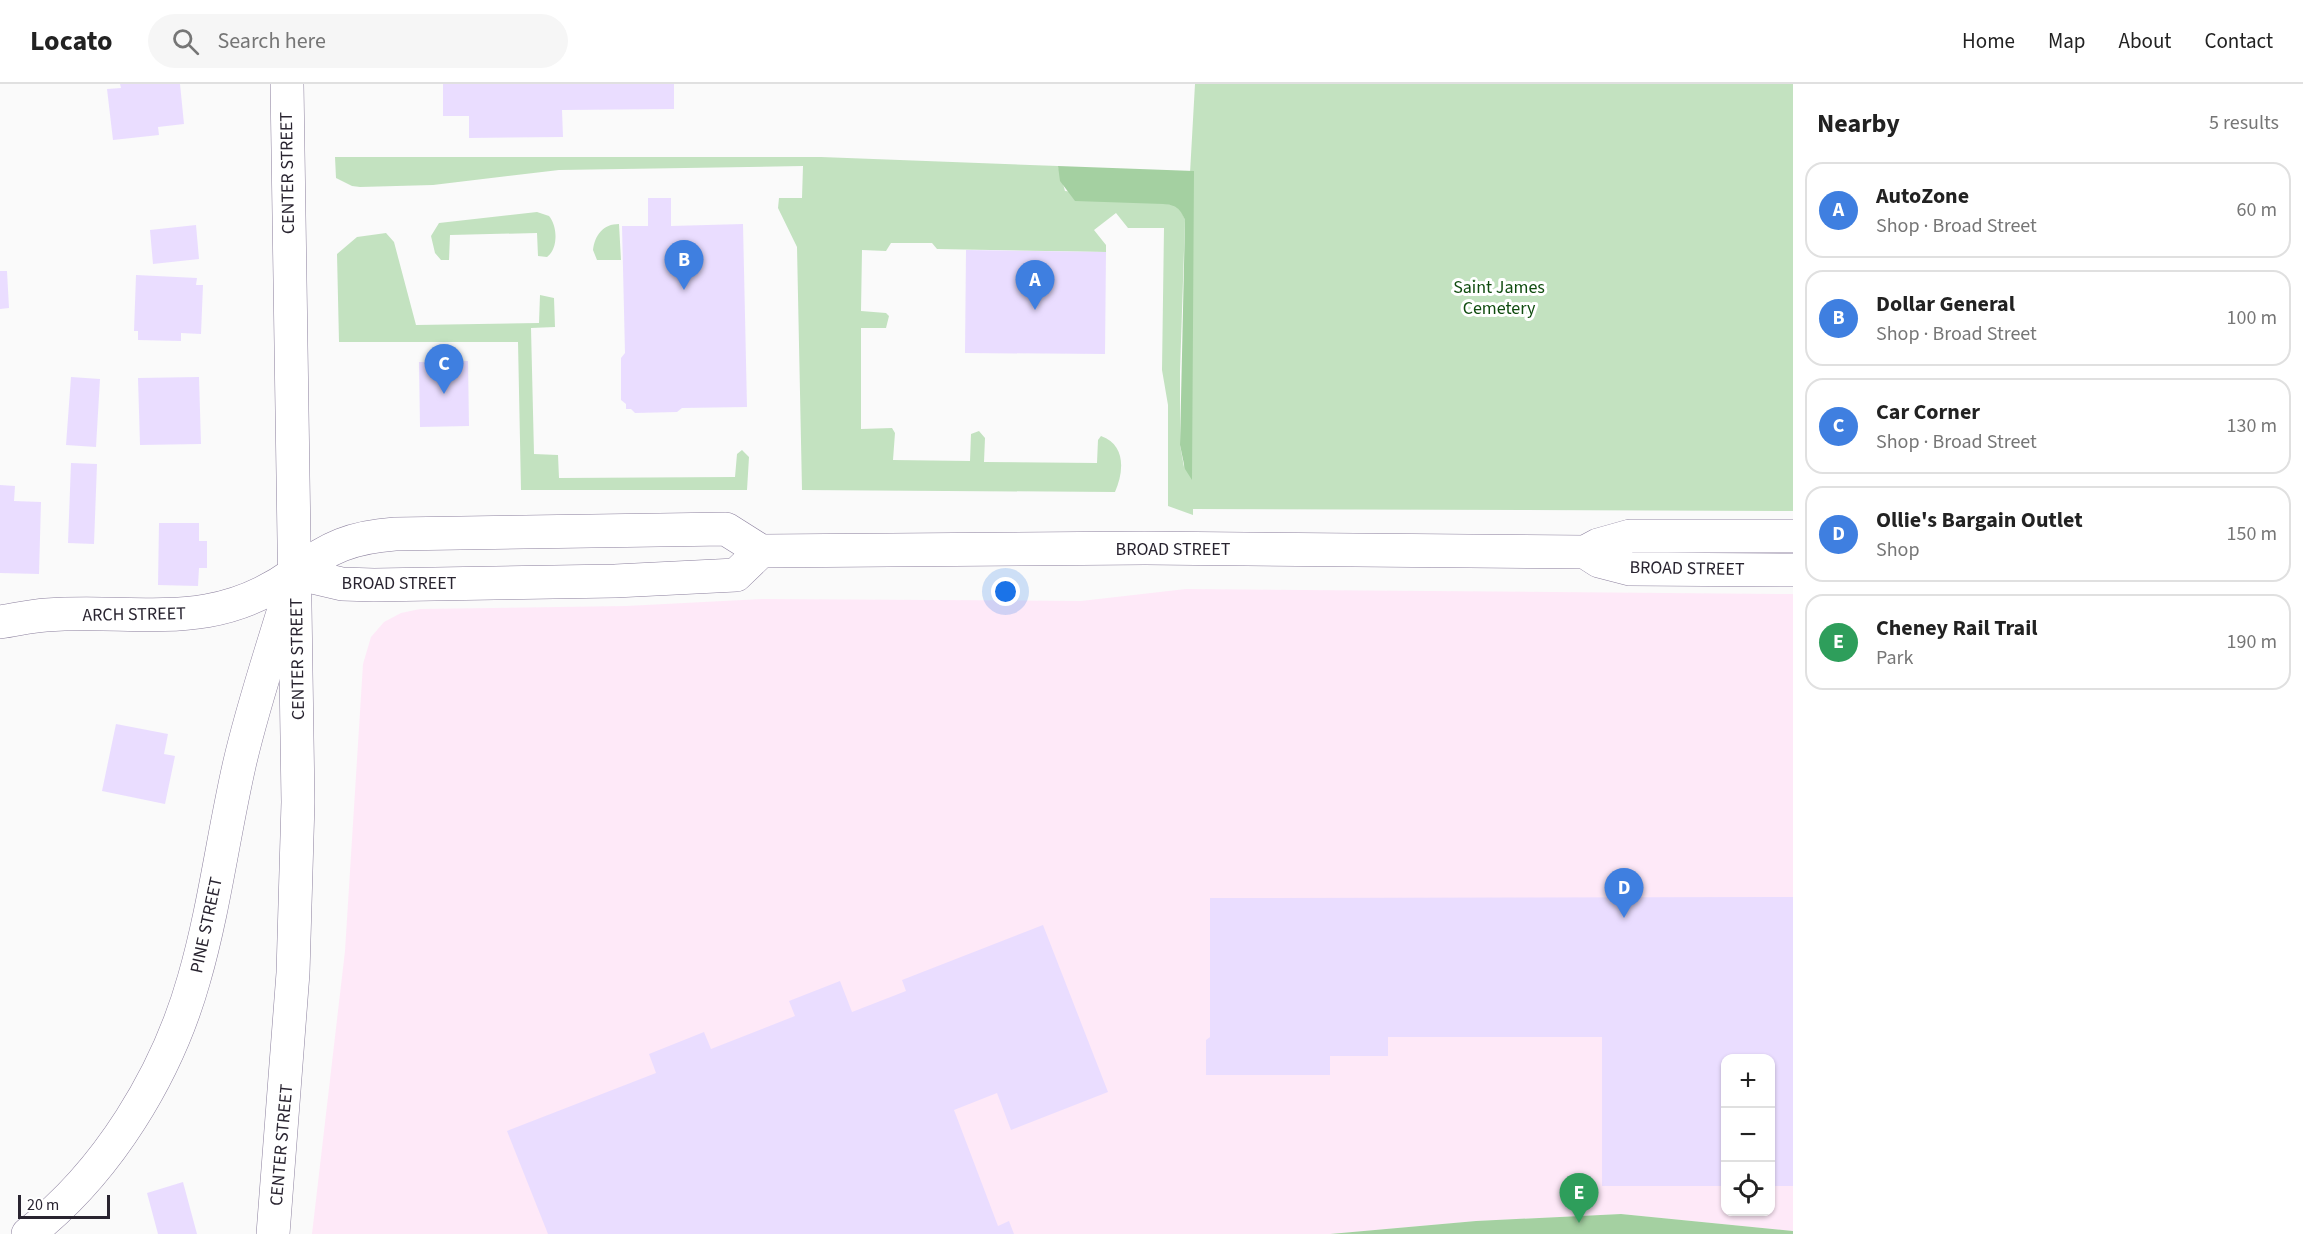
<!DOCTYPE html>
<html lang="en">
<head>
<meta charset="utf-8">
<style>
	body { margin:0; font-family:"Source Sans 3",sans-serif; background:#f6f6f6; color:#222 }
	.controls { position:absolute; right:18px; bottom:18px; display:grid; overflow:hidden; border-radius:12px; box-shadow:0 2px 4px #0004 }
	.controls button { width:54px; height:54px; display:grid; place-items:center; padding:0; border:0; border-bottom:2px solid #e0e0e0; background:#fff; color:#222; font:30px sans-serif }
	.scale { position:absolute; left:18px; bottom:15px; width:92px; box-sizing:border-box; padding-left:6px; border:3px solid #292430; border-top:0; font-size:16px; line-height:21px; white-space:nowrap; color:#292430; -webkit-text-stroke:4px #fff; paint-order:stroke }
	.you { position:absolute; left:1006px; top:508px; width:21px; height:21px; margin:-15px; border:4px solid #fff; border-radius:50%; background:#1a73e8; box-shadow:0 0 0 9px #1a73e833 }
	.badge { display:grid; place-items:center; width:39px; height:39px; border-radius:50%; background:#1a73e8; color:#fff; font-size:20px; font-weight:700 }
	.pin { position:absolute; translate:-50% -50px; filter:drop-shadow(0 2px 3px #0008) }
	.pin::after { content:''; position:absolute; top:32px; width:21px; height:18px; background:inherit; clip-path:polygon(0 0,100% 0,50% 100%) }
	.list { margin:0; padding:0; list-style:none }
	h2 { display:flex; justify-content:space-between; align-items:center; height:78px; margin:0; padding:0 24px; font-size:26px }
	h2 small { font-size:20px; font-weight:400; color:#767676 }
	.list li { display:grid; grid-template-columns:39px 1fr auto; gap:18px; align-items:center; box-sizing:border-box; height:96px; margin:0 12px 12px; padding:0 12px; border:2px solid #e0e0e0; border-radius:18px }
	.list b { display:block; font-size:22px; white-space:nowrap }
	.list p { margin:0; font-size:20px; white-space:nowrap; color:#767676 }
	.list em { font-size:20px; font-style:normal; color:#767676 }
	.icon { flex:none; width:33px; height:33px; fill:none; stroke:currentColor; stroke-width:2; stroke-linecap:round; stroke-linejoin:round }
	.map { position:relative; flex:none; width:1793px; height:1150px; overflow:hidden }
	header { display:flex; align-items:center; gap:36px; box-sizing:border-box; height:84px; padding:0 30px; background:#fff; border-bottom:2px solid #e0e0e0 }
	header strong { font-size:28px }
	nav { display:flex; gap:33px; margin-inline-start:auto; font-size:21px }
	.search { width:420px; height:54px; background:#f6f6f6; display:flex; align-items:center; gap:15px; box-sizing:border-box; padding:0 21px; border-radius:33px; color:#767676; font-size:22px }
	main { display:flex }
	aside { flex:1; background:#fff }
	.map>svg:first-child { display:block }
	.commercial { fill:#fee9f8; fill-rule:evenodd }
	.green { fill:#c3e2c0 }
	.forest { fill:#a4d0a1 }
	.building { fill:#eaddff }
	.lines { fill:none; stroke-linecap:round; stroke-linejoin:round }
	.street-casing { stroke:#8c809e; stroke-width:34 }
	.secondary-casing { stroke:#8c809e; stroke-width:34 }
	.primary-casing { stroke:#8c809e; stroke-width:34 }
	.street { stroke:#fff; stroke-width:33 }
	.secondary { stroke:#fff; stroke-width:33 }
	.primary { stroke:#fff; stroke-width:33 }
	.labels { text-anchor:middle; stroke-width:6; stroke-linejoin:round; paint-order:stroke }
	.street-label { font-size:18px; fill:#292430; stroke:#fff }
	.park-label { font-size:18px; fill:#104c0f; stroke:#fff }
</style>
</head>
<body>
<header>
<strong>Locato</strong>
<div class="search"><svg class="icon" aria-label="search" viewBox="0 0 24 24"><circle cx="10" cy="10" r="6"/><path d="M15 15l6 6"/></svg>Search here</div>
<nav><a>Home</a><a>Map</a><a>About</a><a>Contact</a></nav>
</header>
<main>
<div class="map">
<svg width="1793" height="1150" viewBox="0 0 1793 1150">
	<rect width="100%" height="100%" fill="#fafafa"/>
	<path class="commercial" d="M1186 505 1793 510V1147L1621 1130 1476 1137 1330 1150H312L345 867 363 580 371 553 384 538 401 529 420 525 626 522 762 515 1081 517ZM1726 974H1770V1128H1726Z"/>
	<path class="green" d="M1195 0H1793V427L1193 425V431L1168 422V321L1162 286 1164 144H1128L1116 129 1094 146 1106 161V168L937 165 932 159H891L886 167 862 166 861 227 886 229 889 232 886 244H861V345L892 344 895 349 893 376 970 377 971 350 979 347 985 354 984 378 1097 379 1098 356 1101 352C1126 361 1124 387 1115 408L802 406 797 163 778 124 779 114H802L803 82 559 86 433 101 360 103 352 102 336 94 335 73H821L1058 82 1065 107 1174 121 1181 126 1185 136 1180 288V361L1184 383 1190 89Z
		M537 128 549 132C558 143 558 165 547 173L538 172 537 149 450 151 449 176H441L435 169 431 152 439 139Z
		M619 140 621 176H597L593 166C595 151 603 140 619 140Z
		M386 149 394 158 416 241 539 239 540 211 554 214 555 243 531 244 534 370 558 371 559 394 735 393 737 370 742 366 749 373 747 406H521L518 258H339L337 170 357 153Z"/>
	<path class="forest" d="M1058 82 1194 87 1192 396 1185 385 1180 361 1185 136C1180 124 1176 121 1163 120L1075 117 1060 97Z
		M1621 1130 1793 1147V1150H1330L1476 1137Z"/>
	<path class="building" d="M120 0H180L184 40 158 43 159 51 113 56 107 5 121 4Z
		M443 0H674V25L562 26 563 53 469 54V32H443Z
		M648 114H671V142L743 140 747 323 682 324 677 328 635 329 631 325H626V320L621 316V274L625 269 622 142H648Z
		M196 141 199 175 153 180 150 146Z
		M966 166 1106 168 1105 270 965 269Z
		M0 187H7L9 224 0 225Z
		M136 191 197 194 196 201H203L201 250 181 249V257L138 256V247H134Z
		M468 277 469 342 420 343 419 278Z
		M71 293 100 295 96 363 66 361Z
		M199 293 201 360 140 361 138 294Z
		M71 379 97 380 94 460 68 459Z
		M0 401 15 402 14 417 41 418 39 490 0 489Z
		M159 439H199V457H207V484H199L198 502 158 501Z
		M116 640 168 650 164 670 175 672 165 720 102 707Z
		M1793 813V1102H1770V974H1726V1102H1602V953H1388V972H1330V991H1206V956L1210 953V814Z
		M1043 841 1108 1008 1011 1046 997 1009 954 1026 998 1142 1009 1137 1014 1150H548L507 1047 656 989 649 970 704 948 711 965 795 932 789 917 840 897 852 928 906 907 902 896Z
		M183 1098 197 1150H158L147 1109Z"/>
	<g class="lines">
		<defs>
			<path id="street" d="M0 538C15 536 30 532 46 531 139 524 211 550 295 489"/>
			<path id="secondary" d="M1585 468 1599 477 1630 485 1793 486
				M295 489C328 463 353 453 395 450L726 445 761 467 1145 464 1585 468 1598 461 1630 452H1793
				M295 489 342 500 374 501 615 497 736 491 761 467
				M28 1150C107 1089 167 991 194 895 214 826 223 753 239 682 253 620 274 560 292 499"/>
			<path id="primary" d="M273 1150 293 889 298 718 287 0"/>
		</defs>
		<use href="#street" class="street-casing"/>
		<use href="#secondary" class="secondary-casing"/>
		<use href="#primary" class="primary-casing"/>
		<use href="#street" class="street"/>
		<use href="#secondary" class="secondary"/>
		<use href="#primary" class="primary"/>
	</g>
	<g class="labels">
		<g class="street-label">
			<text transform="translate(287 89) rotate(-91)" y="6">CENTER STREET</text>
			<text x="1173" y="471">BROAD STREET</text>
			<text transform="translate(1687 484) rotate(1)" y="6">BROAD STREET</text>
			<text x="399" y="505">BROAD STREET</text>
			<text transform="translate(134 530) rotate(-1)" y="6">ARCH STREET</text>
			<text transform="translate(297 575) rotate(-91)" y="6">CENTER STREET</text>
			<text transform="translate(206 841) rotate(-78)" y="6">PINE STREET</text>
			<text transform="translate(281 1061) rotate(-85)" y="6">CENTER STREET</text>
		</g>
		<g class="park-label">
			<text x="1499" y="209">Saint James<tspan x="1499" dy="21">Cemetery</tspan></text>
		</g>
	</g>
</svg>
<div class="controls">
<button>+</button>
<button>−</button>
<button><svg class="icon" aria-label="locate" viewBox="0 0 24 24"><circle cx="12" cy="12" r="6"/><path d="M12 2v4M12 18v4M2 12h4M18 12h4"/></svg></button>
</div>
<div class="scale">20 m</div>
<div class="you"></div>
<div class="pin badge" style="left:1035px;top:226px;background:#3f7fe0">A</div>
<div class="pin badge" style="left:684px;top:206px;background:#3f7fe0">B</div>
<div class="pin badge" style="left:444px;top:310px;background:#3f7fe0">C</div>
<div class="pin badge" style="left:1624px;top:834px;background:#3f7fe0">D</div>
<div class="pin badge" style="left:1579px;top:1139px;background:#2e9e5b">E</div>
</div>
<aside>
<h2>Nearby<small>5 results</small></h2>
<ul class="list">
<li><span class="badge" style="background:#3f7fe0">A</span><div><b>AutoZone</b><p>Shop · Broad Street</p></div><em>60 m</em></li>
<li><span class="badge" style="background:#3f7fe0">B</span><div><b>Dollar General</b><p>Shop · Broad Street</p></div><em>100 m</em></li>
<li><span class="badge" style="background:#3f7fe0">C</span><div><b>Car Corner</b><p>Shop · Broad Street</p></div><em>130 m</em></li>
<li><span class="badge" style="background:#3f7fe0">D</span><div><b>Ollie's Bargain Outlet</b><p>Shop</p></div><em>150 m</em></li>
<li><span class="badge" style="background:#2e9e5b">E</span><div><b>Cheney Rail Trail</b><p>Park</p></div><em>190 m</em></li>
</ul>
</aside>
</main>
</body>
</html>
